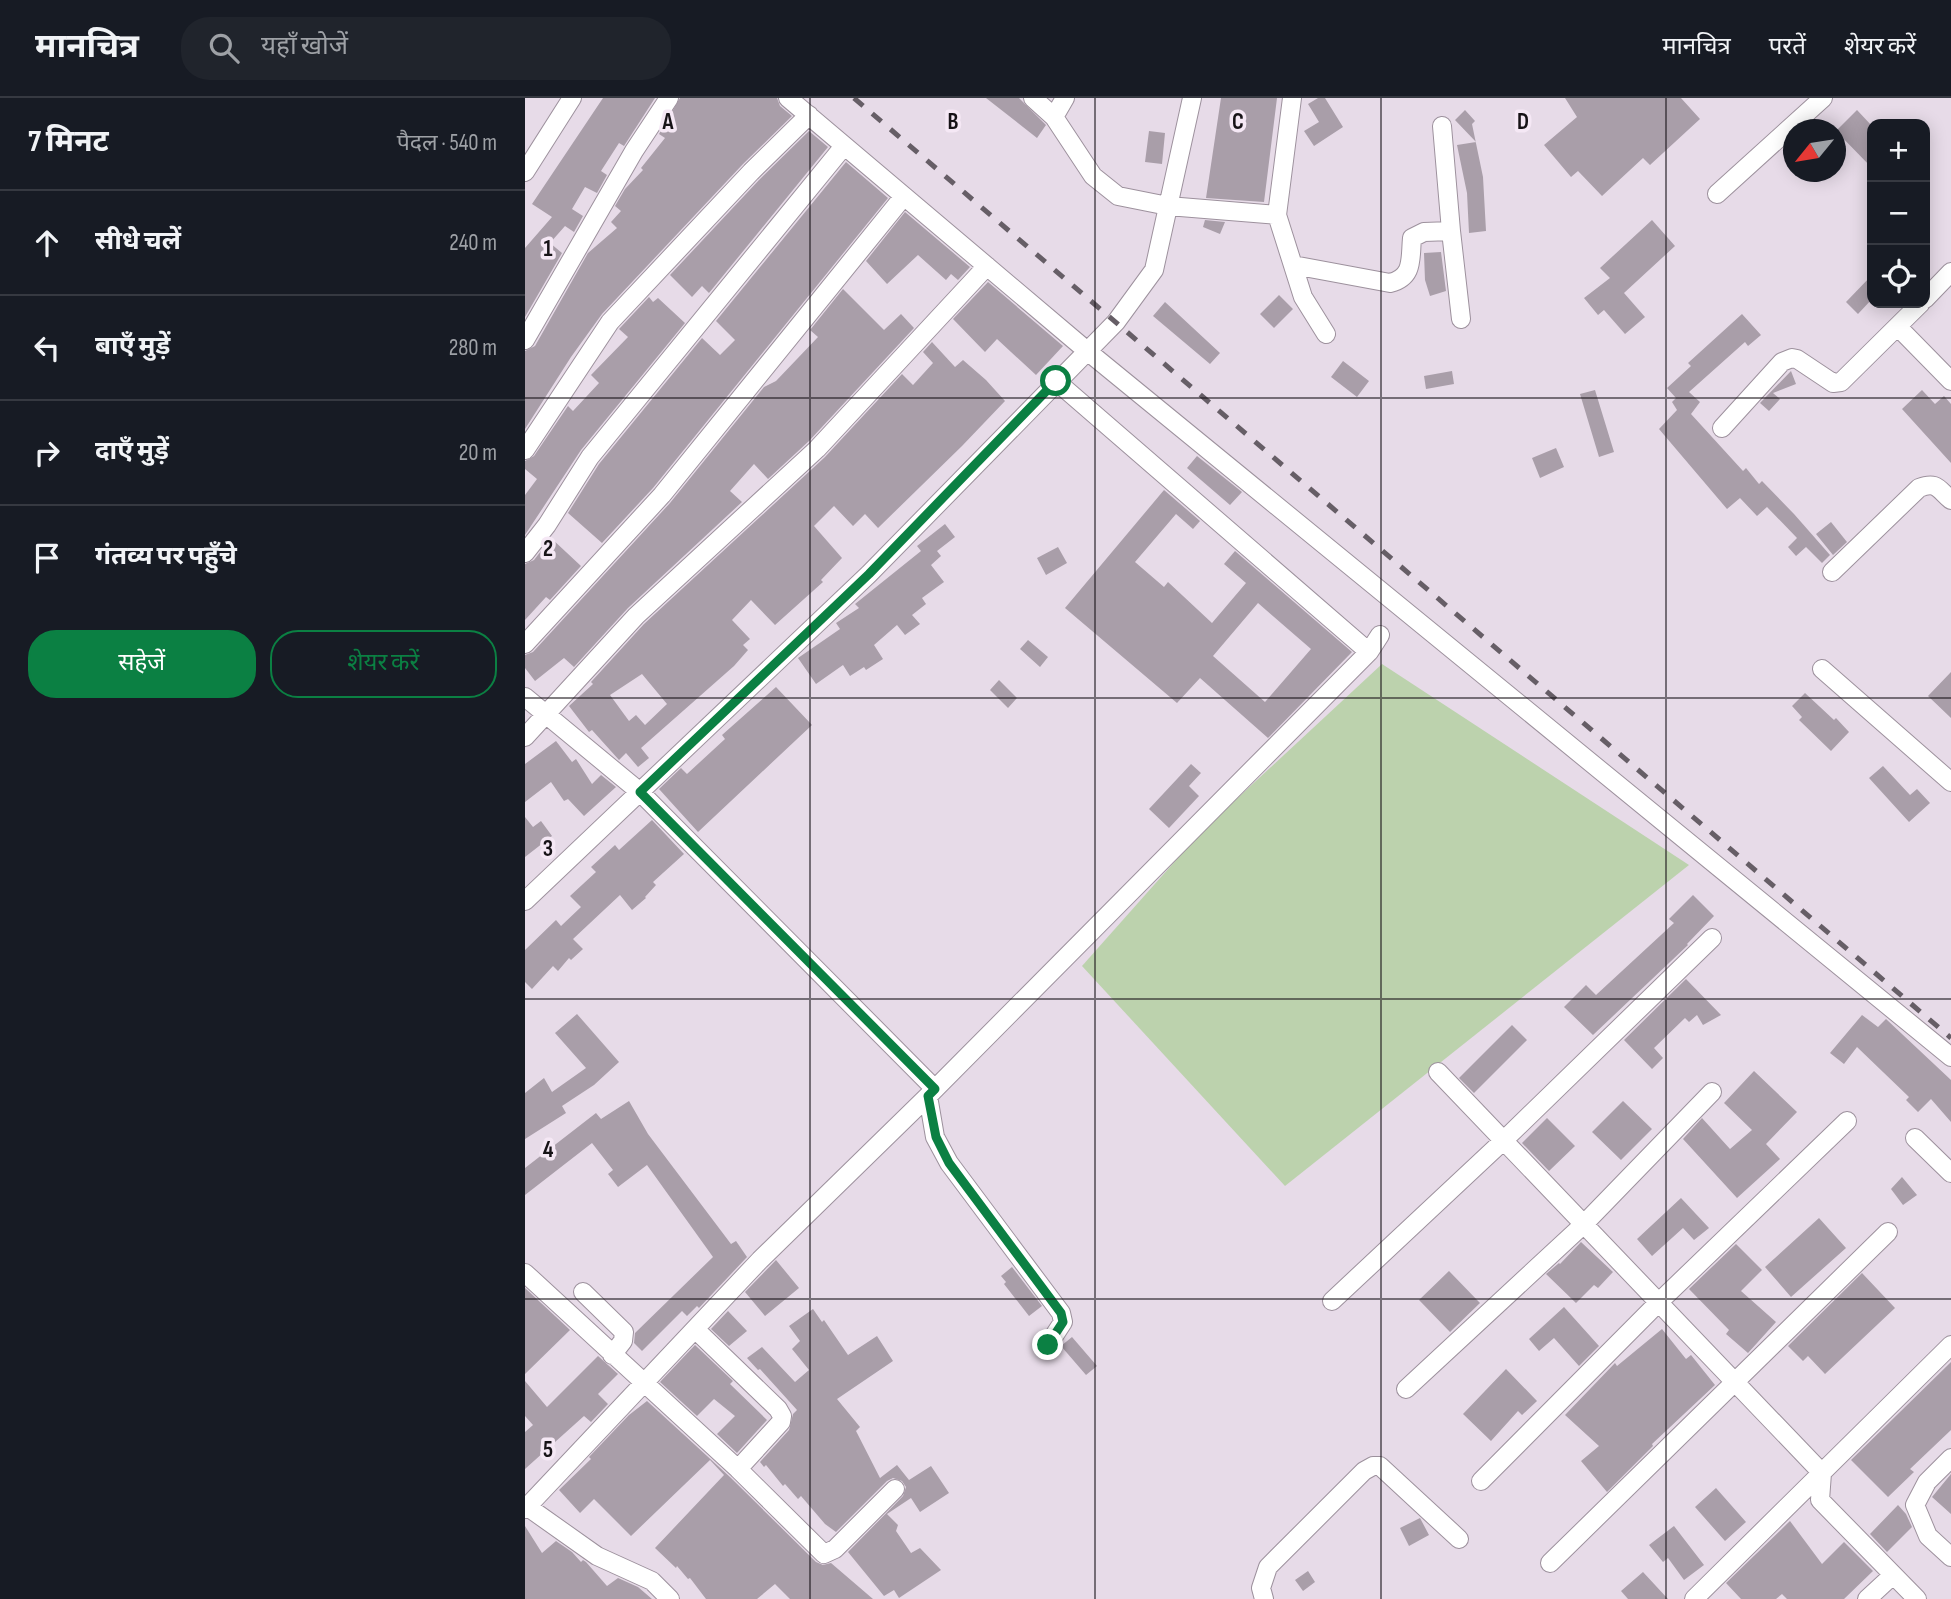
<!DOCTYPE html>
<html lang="hi">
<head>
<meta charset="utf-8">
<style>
	body { margin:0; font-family:"Sofia Sans Condensed","Noto Sans Devanagari",sans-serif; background:#20242c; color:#f1f3f6 }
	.controls { position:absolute; right:21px; top:21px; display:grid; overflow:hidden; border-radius:14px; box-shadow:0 4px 18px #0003 }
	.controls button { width:63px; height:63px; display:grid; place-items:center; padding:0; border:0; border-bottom:2px solid #363941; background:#171b24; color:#f1f3f6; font:35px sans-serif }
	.compass { position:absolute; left:1258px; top:21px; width:63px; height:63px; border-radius:50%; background:#171b24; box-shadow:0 4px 18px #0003; rotate:240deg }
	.stop { position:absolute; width:21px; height:21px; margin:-16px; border:5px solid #0b8043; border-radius:50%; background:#fff }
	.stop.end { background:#0b8043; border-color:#fff; box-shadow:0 2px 7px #0008 }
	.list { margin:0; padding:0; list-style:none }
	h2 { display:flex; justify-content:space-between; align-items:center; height:91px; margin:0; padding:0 28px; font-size:30px }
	h2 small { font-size:23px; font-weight:400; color:#9ea1a6 }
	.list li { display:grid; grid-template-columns:46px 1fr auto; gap:21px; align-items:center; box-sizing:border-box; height:105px; padding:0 28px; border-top:2px solid #363941 }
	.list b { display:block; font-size:26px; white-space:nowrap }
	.list em { font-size:23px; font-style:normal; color:#9ea1a6 }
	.actions { display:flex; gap:14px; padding:21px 28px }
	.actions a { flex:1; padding:16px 0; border:2px solid #0b8043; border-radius:28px; text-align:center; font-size:24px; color:#0b8043 }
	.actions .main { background:#0b8043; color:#fff }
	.icon { flex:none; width:38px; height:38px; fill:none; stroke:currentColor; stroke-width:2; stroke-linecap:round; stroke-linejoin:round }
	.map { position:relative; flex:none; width:1426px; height:1501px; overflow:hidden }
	header { display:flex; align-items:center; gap:42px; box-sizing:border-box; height:98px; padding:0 35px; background:#171b24; border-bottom:2px solid #363941 }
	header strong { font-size:33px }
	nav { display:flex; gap:38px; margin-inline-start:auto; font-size:24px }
	.search { width:490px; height:63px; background:#20242c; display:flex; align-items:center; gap:18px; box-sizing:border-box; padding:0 24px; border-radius:28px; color:#9ea1a6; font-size:26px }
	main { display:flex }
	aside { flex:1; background:#171b24 }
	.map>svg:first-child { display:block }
	.green { fill:#bcd2ad }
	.building { fill:#a99ea9; fill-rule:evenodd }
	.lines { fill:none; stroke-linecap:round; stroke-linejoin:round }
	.minor-casing { stroke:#9d919d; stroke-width:20 }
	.minor { stroke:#fff; stroke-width:18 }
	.rail { stroke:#665e66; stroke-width:5; stroke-dasharray:12 12; stroke-linecap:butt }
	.route { stroke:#0b8043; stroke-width:9 }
	.grid { fill:none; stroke:#171317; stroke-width:2; stroke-opacity:0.55 }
	.grid-label { font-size:23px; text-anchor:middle; font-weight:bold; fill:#171317; stroke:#f5e8f5; stroke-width:7; stroke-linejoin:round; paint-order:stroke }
</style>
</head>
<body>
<header>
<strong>मानचित्र</strong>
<div class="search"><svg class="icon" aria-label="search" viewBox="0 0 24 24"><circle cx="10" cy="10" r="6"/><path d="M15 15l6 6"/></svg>यहाँ खोजें</div>
<nav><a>मानचित्र</a><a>परतें</a><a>शेयर करें</a></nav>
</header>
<main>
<aside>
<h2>7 मिनट<small>पैदल · 540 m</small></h2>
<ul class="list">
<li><svg class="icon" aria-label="ahead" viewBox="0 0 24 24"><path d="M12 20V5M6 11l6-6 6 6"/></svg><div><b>सीधे चलें</b></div><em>240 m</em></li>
<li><svg class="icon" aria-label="left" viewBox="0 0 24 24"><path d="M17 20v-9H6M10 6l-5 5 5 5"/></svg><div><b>बाएँ मुड़ें</b></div><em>280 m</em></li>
<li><svg class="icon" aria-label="right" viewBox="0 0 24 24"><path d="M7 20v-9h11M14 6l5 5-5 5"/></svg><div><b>दाएँ मुड़ें</b></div><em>20 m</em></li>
<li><svg class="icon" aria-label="arrive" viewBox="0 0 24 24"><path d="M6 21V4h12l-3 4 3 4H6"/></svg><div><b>गंतव्य पर पहुँचे</b></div></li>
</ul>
<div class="actions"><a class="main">सहेजें</a><a>शेयर करें</a></div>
</aside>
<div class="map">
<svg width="1426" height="1501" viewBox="0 0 1426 1501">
	<rect width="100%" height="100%" fill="#e7dbe8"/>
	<path class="green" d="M857 566 1164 767 760 1088 557 868 676 734Z"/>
	<path class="building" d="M78 0H130L99 48 94 45 76 73 82 77 72 95 60 89 47 111 58 118 49 134 40 128 25 145 37 155 0 219V150L27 119 7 106Z
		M155 0H252L255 8 267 18 218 66 77 216 46 259 0 331V253L10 248 63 155 92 130 86 124 96 113 90 108 100 91 118 72 116 70 140 40 134 36Z
		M461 0H494L521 27 512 40Z
		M696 0H752L739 104 681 100Z
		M793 0H800L818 29 789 48 779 33 794 24 783 6Z
		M1040 0H1156L1175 21 1125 67 1118 60 1077 98 1053 73 1046 79 1019 47 1052 19Z
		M940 12 950 23 947 26 958 79 961 133 944 135 942 95 932 47 951 44 930 22Z
		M1332 12 1347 28V70L1311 33Z
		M284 33 303 49 184 195 177 188 167 199 145 177 234 82Z
		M624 33 640 35 637 66 620 64Z
		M321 64 363 100 128 390 77 445 43 415 74 366 177 240 195 257 210 242 191 223Z
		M380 114 445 169 433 182 426 176 421 182 393 157 362 186 341 163Z
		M680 122 700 124 695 136 678 129Z
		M1127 122 1150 148 1099 195 1120 219 1100 236 1079 212 1073 217 1059 200 1085 180 1075 170Z
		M916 154 921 193 905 198 900 182 899 155Z
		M1347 177V201L1333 216 1321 204Z
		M463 184 538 248 511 277 472 241 460 254 428 221Z
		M318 191 359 232 376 216 389 230 284 343 243 381 229 366 205 393 217 404 103 510 49 569 39 560 10 583 0 570V557L8 554 145 405 239 289 251 283 293 239 285 232Z
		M754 197 768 211 749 230 735 216Z
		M124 199 128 204 133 200 160 225 56 352 0 437V397L12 381 0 371V363L9 358 43 308 48 313 74 285 66 277 103 239 94 231Z
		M640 204 695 255 685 266 628 218Z
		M1217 216 1236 237 1223 248 1220 244 1164 294 1175 304 1166 316 1218 373 1221 370 1234 386 1237 383 1269 416 1305 457 1297 465 1281 449 1271 458 1263 449 1272 440 1242 409 1232 418 1215 400 1202 411 1134 331 1152 312 1147 304 1151 300 1142 290 1166 268 1163 265Z
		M407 244 430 269 438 262 461 282 480 303 437 348 353 430 340 416 328 428 309 408 289 428 317 460 296 482 298 484 250 527 226 502 207 522 225 541 218 547 223 552 209 568 116 650 124 660 113 669 101 655 94 662 67 632 64 634 44 608 68 586 66 584 119 526 300 359 377 276 388 287 408 265 398 254ZM117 576 142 606 120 627 111 617 104 623 85 597Z
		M818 263 844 283 832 299 806 279Z
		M927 273 929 286 901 291 899 278Z
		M1266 273 1271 286 1248 295 1255 301 1244 313 1235 305Z
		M1070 292 1089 354 1074 359 1055 296Z
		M1397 292 1410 306 1419 298 1426 306V365L1377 311Z
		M1031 350 1039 369 1015 380 1007 360Z
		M672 358 717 394 705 407 662 370Z
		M639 392 675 423 668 431 651 416 610 464 639 489 643 484 687 525 721 485 699 466 710 453 827 554 743 640 675 580 652 605 540 510ZM733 505 786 551 740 604 688 558Z
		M1306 424 1322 444 1308 457 1291 436Z
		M420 426 430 439 412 453 416 458 406 467 419 484 397 500 401 506 387 517 395 526 380 537 372 527 349 547 358 561 341 572 339 569 325 578 318 567 291 586 273 560 315 531 311 525 334 510 330 506 396 453 392 448Z
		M26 440 56 468 25 502 21 499 0 522V466L9 462Z
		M533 449 542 465 521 477 512 460Z
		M503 542 523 559 515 569 495 551Z
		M1426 574V620L1403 598Z
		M474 582 492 600 483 610 465 592Z
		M251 589 287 627 173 734 134 691 156 670 162 676 200 641 197 637Z
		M1280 595 1309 622 1311 620 1324 634 1306 653 1274 622 1277 619 1267 608Z
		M31 643 47 664 51 661 67 686 76 677 91 689 59 718 43 701 39 703 26 684 0 704V666Z
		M666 666 676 675 664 688 674 698 644 730 624 711Z
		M1358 668 1385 697 1392 691 1405 705 1384 724 1344 680Z
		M0 719 8 729 16 723 27 738 0 759Z
		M127 722 159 756 128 784 131 787 120 799 121 800 107 812 95 797 48 841 58 851 46 862 44 860 33 873 28 868 7 891 0 884V852L31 822 36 828 56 809 45 798 71 774 66 769 90 747 94 752Z
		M1168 797 1189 818 1162 846 1163 847 1068 937 1039 909 1061 887 1071 897 1149 825 1144 821Z
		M1161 881 1196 917 1178 927 1172 917 1164 924 1160 920 1129 950 1138 960 1127 971 1099 942Z
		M52 916 94 964 69 987 37 1008 41 1015 0 1041V995L19 980 27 994 61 970 30 935Z
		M1337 917 1353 929 1361 921 1426 982V1024L1406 1001 1393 1014 1381 1002 1384 999 1332 949 1319 966 1305 955Z
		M987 927 1002 942 949 995 934 980Z
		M1229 973 1272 1014 1241 1046 1255 1061 1212 1100 1158 1041 1177 1020 1205 1051 1227 1032 1199 1005Z
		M104 1003 123 1036 206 1146 211 1143 222 1159 174 1210 172 1208 162 1218 157 1213 117 1253 109 1245 110 1235 188 1159 122 1067 93 1089 83 1076 88 1072 67 1045 0 1097V1070L71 1015 76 1021Z
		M1098 1003 1127 1031 1096 1062 1067 1034Z
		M1022 1020 1050 1048 1024 1073 997 1045Z
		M1377 1079 1392 1097 1378 1107 1366 1091Z
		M1156 1100 1184 1130 1169 1142 1158 1130 1127 1158 1112 1141Z
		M1294 1120 1321 1150 1266 1199 1240 1169Z
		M1056 1144 1088 1174 1073 1190 1069 1187 1051 1205 1021 1176 1034 1165 1035 1166Z
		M1211 1146 1237 1172 1216 1193 1251 1224 1223 1255 1201 1236 1204 1232 1164 1191Z
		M251 1162 274 1190 240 1218 220 1194Z
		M487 1169 517 1208 504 1218 479 1186 481 1184 476 1178Z
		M924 1173 955 1205 925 1234 894 1202Z
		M1337 1175 1370 1210 1300 1276 1283 1258 1278 1263 1263 1248Z
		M0 1190 45 1232 0 1276Z
		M1039 1209 1074 1248 1054 1268 1029 1240 1014 1253 1004 1241Z
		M288 1211 297 1224 299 1222 323 1257 352 1238 368 1263 312 1301 335 1329 331 1333 355 1380 372 1367 384 1382 406 1368 424 1395 395 1414 386 1400 362 1416 373 1427 371 1433 386 1455 395 1450 416 1472 374 1500 369 1492 359 1498 323 1454 378 1398 381 1389 377 1383 368 1380 362 1383 311 1434 300 1426 276 1398 273 1401 260 1386 258 1388 241 1367 239 1369 235 1364 264 1332 268 1316 272 1312 235 1271 233 1272 222 1260 237 1249 270 1284 284 1272 267 1251 275 1243 264 1228Z
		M203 1213 222 1233 204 1248 186 1231Z
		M1137 1231 1161 1261 1166 1257 1190 1287 1127 1346 1128 1348 1082 1394 1056 1363 1074 1348 1040 1317 1090 1265 1092 1268Z
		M547 1239 572 1268 561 1277 536 1248Z
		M170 1247 208 1283 205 1286 242 1322 212 1355 192 1336 210 1318 189 1301 172 1318 135 1284Z
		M73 1258 93 1276 73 1296 83 1306 66 1324 59 1318 0 1371V1334L8 1327 0 1318V1283L22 1309Z
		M1426 1264V1332L1385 1371 1389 1374 1363 1399 1326 1362Z
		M981 1271 1012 1303 997 1317 993 1313 966 1343 938 1316Z
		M122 1303 205 1379 291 1464 298 1467 306 1465 348 1501H265L250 1486 232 1501H181L165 1480 163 1481 152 1468 151 1470 130 1450 199 1377 185 1362 106 1438 69 1401 55 1415 34 1392 66 1361 64 1359 104 1317Z
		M1426 1376V1416L1407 1399Z
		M1191 1390 1221 1424 1200 1443 1170 1409Z
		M1373 1407 1381 1416 1387 1429 1362 1454 1345 1436Z
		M895 1420 904 1437 884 1448 875 1430Z
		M1265 1423 1297 1466 1319 1444 1348 1473 1319 1501H1262L1257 1496 1251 1501H1216L1201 1485Z
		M0 1428 17 1455 31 1443 47 1454 56 1464 58 1462 61 1464 82 1488 93 1480 113 1489 127 1501H0Z
		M1149 1428 1179 1467 1159 1482 1143 1460 1138 1464 1124 1447Z
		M783 1473 790 1484 778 1493 770 1482Z
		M1118 1474 1143 1501H1103L1096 1493Z"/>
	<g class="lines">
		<defs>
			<path id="minor" d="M263 0 561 252 1426 959
				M508 0 529 19 568 78 593 98 643 108 752 117 767 0
				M529 19 540 0
				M0 74 47 0
				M1192 96 1298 0
				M752 117 778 199 801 236
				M926 133 936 221
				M768 167 865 185C889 179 885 161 887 140L899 134 926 133 917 28
				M1400 201 1426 174
				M1373 229 1426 283
				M0 242 109 53 144 0
				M531 283 844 554
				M1197 330 1257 264 1267 260 1272 261 1308 285 1316 284 1396 205
				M0 352 85 224 226 74 284 17
				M0 455 22 427 65 359 319 48
				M1307 474 1394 390C1412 383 1413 391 1426 402
				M0 546 137 397 379 98
				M1297 571 1426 684
				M0 599 115 694 410 991
				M0 639 111 518 292 351 462 168
				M0 803 344 476 591 224 629 172 667 0
				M913 974 1297 1375 1295 1402 1392 1501
				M403 998 410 1039 424 1065 536 1215 538 1224 523 1247
				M1390 1040 1426 1075
				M0 1175 213 1371 299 1456 310 1451 370 1391
				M58 1194 99 1234 98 1243 87 1257
				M807 1203 978 1043 1187 840
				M170 1231 253 1311 257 1318 256 1324 213 1371
				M881 1291 1059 1126 1187 994
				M1426 1360 1402 1384 1390 1407 1403 1438 1426 1459
				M956 1383 1133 1205 1322 1023
				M0 1407 72 1458 127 1483 145 1501
				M0 1411 235 1162 403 998 844 554 855 537
				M1025 1465 1363 1134
				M739 1501 736 1490 743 1469 839 1373 848 1368H855L934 1441
				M1169 1501 1426 1247
				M1342 1501 1368 1477"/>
		</defs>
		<use href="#minor" class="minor-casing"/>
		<use href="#minor" class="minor"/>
		<path class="rail" d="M329 0 1426 940"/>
	</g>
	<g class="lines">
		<path class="route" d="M523 1247 538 1224 536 1215 424 1065 411 1039 403 998 410 991 115 694 344 476 531 283"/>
	</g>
	<path class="grid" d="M285 0V1501M570 0V1501M856 0V1501M1141 0V1501M0 300H1426M0 600H1426M0 901H1426M0 1201H1426"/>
	<g class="grid-label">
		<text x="143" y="31">A</text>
		<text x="428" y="31">B</text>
		<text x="713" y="31">C</text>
		<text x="998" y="31">D</text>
		<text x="23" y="158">1</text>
		<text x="23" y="458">2</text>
		<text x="23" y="758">3</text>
		<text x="23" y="1059">4</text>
		<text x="23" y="1359">5</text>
	</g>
</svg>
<div class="controls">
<button>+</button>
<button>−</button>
<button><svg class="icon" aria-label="locate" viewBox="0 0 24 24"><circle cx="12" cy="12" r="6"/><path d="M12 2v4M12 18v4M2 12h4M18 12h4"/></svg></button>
</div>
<svg class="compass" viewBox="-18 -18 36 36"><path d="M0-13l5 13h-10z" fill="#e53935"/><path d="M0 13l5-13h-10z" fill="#9ea1a6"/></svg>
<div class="stop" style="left:531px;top:283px"></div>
<div class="stop end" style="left:523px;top:1247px"></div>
</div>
</main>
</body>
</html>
